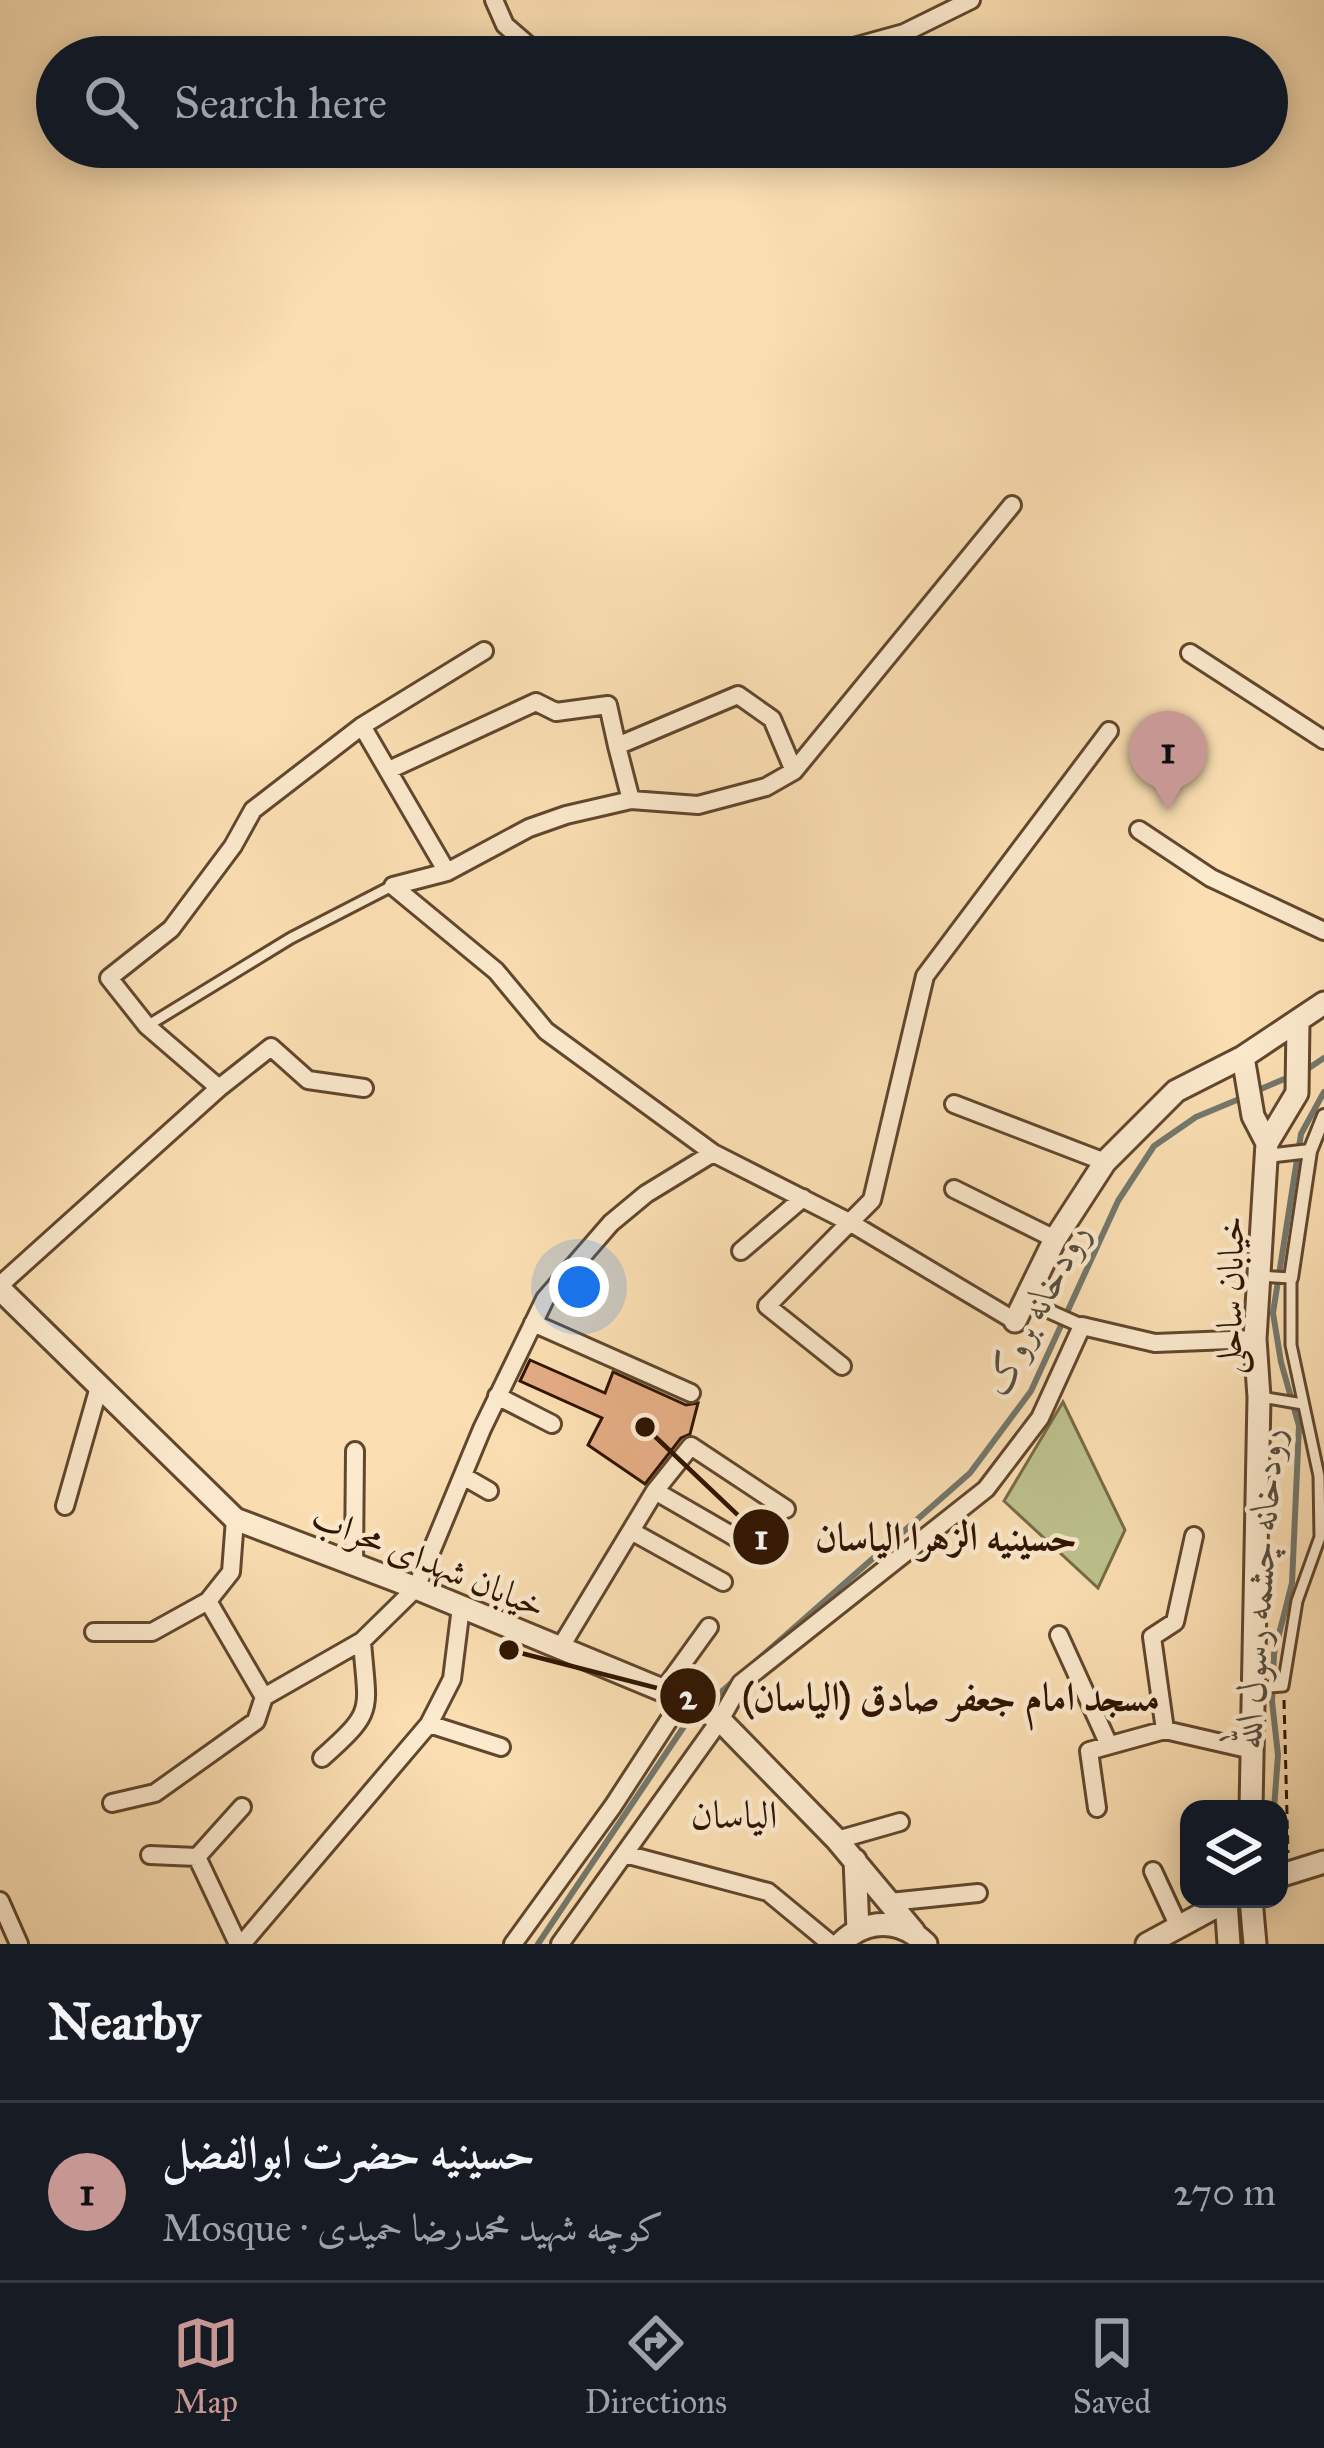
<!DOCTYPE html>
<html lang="en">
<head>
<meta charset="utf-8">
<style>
	body { margin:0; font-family:"IM FELL Great Primer",Amiri,serif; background:#242831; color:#f1f3f6 }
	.controls { position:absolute; right:36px; bottom:36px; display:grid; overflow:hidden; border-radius:24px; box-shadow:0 6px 30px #0003 }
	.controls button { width:108px; height:108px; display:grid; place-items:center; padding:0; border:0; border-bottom:3px solid #363941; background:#171b24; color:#f1f3f6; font:60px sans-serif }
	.you { position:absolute; left:579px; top:1287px; width:42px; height:42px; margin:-30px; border:9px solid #fff; border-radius:50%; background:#1a73e8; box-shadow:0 0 0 18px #1a73e833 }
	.badge { display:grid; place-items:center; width:78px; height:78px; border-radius:50%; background:#c59692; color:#111; font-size:39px; font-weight:700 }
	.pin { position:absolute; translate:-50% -99px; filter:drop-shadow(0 3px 6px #0008) }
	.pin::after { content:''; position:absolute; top:63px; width:42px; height:36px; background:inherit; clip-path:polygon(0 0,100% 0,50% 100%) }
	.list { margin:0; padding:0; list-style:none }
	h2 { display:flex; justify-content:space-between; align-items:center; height:156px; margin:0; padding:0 48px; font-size:51px }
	h2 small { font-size:39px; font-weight:400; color:#9ea1a6 }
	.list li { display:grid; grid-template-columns:78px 1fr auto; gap:36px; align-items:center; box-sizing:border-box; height:180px; padding:0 48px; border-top:3px solid #363941 }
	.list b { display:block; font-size:45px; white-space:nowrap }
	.list p { margin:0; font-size:39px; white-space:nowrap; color:#9ea1a6 }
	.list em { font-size:39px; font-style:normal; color:#9ea1a6 }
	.icon { flex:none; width:66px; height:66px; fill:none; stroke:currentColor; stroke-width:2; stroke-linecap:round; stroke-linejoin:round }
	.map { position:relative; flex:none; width:1324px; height:1944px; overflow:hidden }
	.search { position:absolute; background:#171b24; box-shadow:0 6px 30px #0003; left:36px; right:36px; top:36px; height:132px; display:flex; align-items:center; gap:30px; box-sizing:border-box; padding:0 42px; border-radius:66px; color:#9ea1a6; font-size:45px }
	.sheet { height:336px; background:#171b24 }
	nav { display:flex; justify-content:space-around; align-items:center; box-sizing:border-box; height:168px; border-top:3px solid #363941; background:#171b24; font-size:33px; color:#9ea1a6 }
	nav a { display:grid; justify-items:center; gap:6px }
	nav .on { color:#c59692 }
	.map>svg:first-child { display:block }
	.green { fill:#bdc28d; stroke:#766b46; stroke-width:3 }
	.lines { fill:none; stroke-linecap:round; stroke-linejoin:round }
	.stream { stroke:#73786d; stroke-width:6 }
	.building { fill:#e5ad85; stroke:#2f1400; stroke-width:3 }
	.service-casing { stroke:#62472d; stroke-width:15 }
	.pedestrian-casing { stroke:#62472d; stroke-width:18 }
	.minor-casing { stroke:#62472d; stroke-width:22 }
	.tertiary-casing { stroke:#62472d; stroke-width:27 }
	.path { stroke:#2f1400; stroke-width:3; stroke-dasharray:9 6; stroke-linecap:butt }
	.service { stroke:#fceace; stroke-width:9 }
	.pedestrian { stroke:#fceace; stroke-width:12 }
	.minor { stroke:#fceace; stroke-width:16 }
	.tertiary { stroke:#fceace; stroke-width:21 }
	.labels { text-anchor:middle; stroke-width:9; stroke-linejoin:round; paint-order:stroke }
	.street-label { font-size:36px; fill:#2f1400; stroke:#fceace }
	.water-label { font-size:39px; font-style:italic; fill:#574e3f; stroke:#fceace }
	.neighbourhood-label { font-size:39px; fill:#2f1400; stroke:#fceace }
	.leader { fill:none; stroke:#2f1400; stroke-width:4.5 }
	.callout-dot { fill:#2f1400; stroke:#fceace; stroke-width:4.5 }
	.mark-label { font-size:36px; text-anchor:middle; font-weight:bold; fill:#fff }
	.callout-label { font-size:39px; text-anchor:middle; font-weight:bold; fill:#2f1400; stroke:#fceace; stroke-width:9; stroke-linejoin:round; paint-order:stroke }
</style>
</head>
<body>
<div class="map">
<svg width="1324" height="1944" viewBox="0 0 1324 1944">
	<rect width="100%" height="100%" fill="#fbdfb3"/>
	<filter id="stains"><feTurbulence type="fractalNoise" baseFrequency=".00167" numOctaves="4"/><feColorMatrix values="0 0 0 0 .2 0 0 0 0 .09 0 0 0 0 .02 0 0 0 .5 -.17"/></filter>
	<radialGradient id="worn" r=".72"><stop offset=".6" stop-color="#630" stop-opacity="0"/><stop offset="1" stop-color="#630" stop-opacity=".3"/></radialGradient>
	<path class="green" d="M1063 1402 1125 1530 1098 1588 1004 1501Z"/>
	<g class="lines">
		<path class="stream" d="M1306 1070 1324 1058
			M1256 1091 1294 1075
			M1274 1809 1278 1755 1272 1701 1274 1654 1292 1583 1299 1426 1281 1362 1273 1313 1301 1134 1324 1092
			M1241 1922 1243 1944
			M538 1944 687 1722 970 1473 1031 1391 1118 1201 1154 1146 1196 1117 1244 1097"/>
	</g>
	<path class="building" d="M530 1360 605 1393 613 1372 686 1405 698 1403 690 1434 681 1438 645 1484 588 1445 602 1418 520 1381Z"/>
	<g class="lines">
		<defs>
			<path id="service" d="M147 1026 291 938 392 886
				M1261 1397 1303 1404
				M1256 1688 1283 1686 1297 1601 1320 1537 1319 1476 1291 1345V1278L1260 1276"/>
			<path id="pedestrian" d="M1267 1156 1310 1151
				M1291 1278 1310 1151 1324 1116
				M1026 1301 1082 1326"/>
			<path id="minor" d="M494 0 505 25 542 57
				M817 57 904 33 971 0
				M1190 653 1324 740
				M362 726 447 872
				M389 770 536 702 556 712 608 705 617 746
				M631 800 617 746 738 695 772 719 794 771
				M1139 830 1211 878 1324 931
				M393 886 447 872 529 828 566 815 631 800 698 805 766 787 794 771 1012 505
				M393 886 496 971 546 1031 713 1153 851 1223 1015 1321
				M219 1088 271 1047 308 1080 364 1088
				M954 1104 1105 1162
				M954 1189 1055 1239
				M741 1251 803 1198
				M0 1285 219 1088 147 1026 109 978 171 929 233 846 253 810 362 726 484 651
				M533 1323 691 1393
				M842 1366 767 1306 872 1200 925 976 1109 731
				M497 1396 552 1424
				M463 1476 489 1491
				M655 1491 752 1547
				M65 1506 99 1387
				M631 1531 723 1582
				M1194 1536 1175 1622 1152 1637 1165 1730 1252 1750
				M354 1564 355 1451
				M208 1601 264 1697
				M94 1632H152L208 1601 231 1572 235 1519
				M1059 1635 1109 1745
				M560 1648 655 1491 691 1446 786 1509
				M662 1692 709 1627
				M429 1724 501 1747
				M322 1758C377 1709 367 1712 362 1641
				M112 1803 155 1793 256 1721 264 1697 362 1641 416 1588 482 1429 545 1299 611 1223 646 1194 713 1153
				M1097 1808 1089 1751 1165 1730
				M837 1840 900 1822
				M625 1854 768 1892 831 1944
				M150 1855 197 1857
				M1153 1871 1179 1927
				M0 1901 19 1944
				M890 1902 978 1893
				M238 1944 197 1857 242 1807
				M242 1944 429 1724 452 1679 461 1607
				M513 1944 613 1806 682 1700
				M560 1944 720 1720 741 1683 986 1489 1040 1418 1082 1326 1155 1343 1255 1339"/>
			<path id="tertiary" d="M1243 1057 1253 1116 1267 1143
				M0 1289 235 1519 416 1588 691 1702 720 1720 837 1840 914 1932
				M1015 1321 1055 1239 1105 1162 1176 1091 1243 1057 1324 1003
				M1251 1809 1259 1397 1255 1339 1267 1143 1297 1093 1298 1023
				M855 1860 858 1930
				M1279 1876 1324 1862
				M1251 1899 1255 1944
				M1226 1901 1229 1944
				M840 1944C866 1918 900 1918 926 1944
				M1147 1944 1230 1899"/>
		</defs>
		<use href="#service" class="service-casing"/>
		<use href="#pedestrian" class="pedestrian-casing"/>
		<use href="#minor" class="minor-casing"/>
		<use href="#tertiary" class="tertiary-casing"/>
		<path class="path" d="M1284 1700 1288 1853"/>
		<use href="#service" class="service"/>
		<use href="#pedestrian" class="pedestrian"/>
		<use href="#minor" class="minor"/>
		<use href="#tertiary" class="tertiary"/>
	</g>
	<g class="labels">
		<g class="street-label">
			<text transform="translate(1229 1295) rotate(-89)" y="13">خیابان ساحلی</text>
			<text transform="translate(429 1560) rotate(22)" y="13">خیابان شهدای محراب</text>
		</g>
		<g class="water-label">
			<text transform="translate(1035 1308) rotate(-63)" y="14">رودخانه بروک</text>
			<text transform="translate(1258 1588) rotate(-86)" y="14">رودخانه چشمه رسول الله</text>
		</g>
		<g class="neighbourhood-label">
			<text x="734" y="1828">الیاسان</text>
		</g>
	</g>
	<path class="leader" d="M645 1427L761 1537M509 1650L688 1696"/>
	<g class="callout-dot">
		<circle cx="645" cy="1427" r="12"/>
		<circle cx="509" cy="1650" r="12"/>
		<circle cx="761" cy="1537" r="30"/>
		<circle cx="688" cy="1696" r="30"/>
	</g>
	<g class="mark-label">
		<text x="761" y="1549">1</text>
		<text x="688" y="1709">2</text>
	</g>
	<g class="callout-label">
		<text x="946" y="1550">حسینیه الزهرا الیاسان</text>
		<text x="951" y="1710">مسجد امام جعفر صادق (الیاسان)</text>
	</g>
	<rect width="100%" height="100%" filter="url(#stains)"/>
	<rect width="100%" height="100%" fill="url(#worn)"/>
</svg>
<div class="controls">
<button><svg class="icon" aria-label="layers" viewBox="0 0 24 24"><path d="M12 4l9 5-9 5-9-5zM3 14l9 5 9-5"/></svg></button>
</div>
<div class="you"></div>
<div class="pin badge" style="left:1168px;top:810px">1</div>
<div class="search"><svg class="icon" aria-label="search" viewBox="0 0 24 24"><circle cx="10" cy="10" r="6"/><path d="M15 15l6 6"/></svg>Search here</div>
</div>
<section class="sheet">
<h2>Nearby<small></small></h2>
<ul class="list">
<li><span class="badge">1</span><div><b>حسینیه حضرت ابوالفضل</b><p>Mosque · کوچه شهید محمدرضا حمیدی</p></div><em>270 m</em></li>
</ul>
</section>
<nav>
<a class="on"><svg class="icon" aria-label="map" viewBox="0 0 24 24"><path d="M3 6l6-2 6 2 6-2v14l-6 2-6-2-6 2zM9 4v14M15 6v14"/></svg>Map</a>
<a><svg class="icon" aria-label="directions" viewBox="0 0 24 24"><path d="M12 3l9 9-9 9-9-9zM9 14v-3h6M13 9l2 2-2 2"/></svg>Directions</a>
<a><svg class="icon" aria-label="saved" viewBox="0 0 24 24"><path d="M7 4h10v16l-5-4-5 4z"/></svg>Saved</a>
</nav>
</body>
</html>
